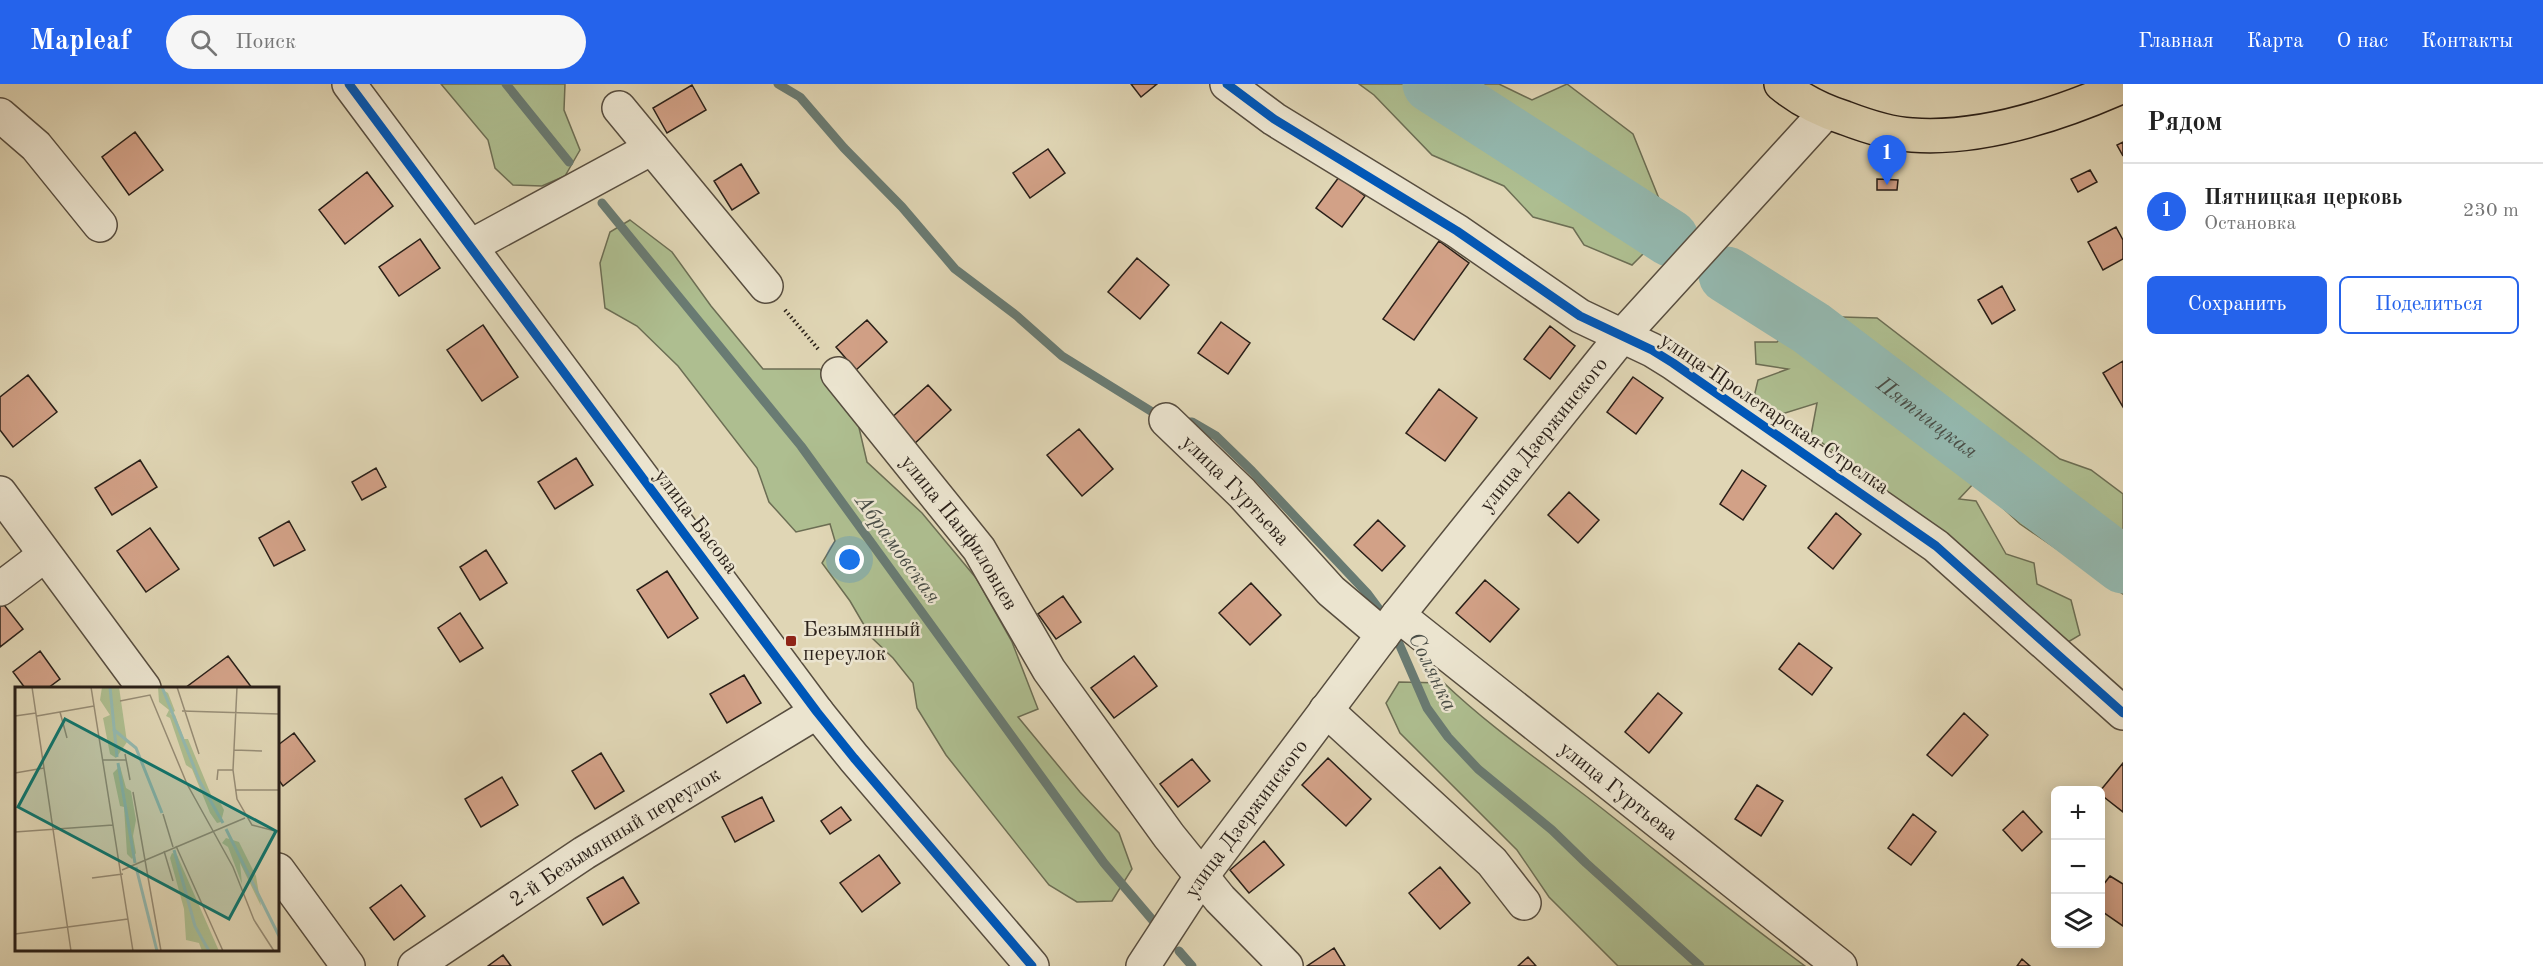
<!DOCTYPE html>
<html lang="ru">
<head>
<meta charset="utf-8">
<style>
	body { margin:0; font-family:"Old Standard TT",serif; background:#f6f6f6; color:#222 }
	.controls { position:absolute; right:18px; bottom:18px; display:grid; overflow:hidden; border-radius:9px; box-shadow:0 3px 15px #0003 }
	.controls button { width:54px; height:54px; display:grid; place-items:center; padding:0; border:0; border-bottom:2px solid #e0e0e0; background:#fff; color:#222; font:30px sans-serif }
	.you { position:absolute; left:850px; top:476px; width:21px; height:21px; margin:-15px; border:4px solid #fff; border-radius:50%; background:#1a73e8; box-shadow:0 0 0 9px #1a73e833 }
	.badge { display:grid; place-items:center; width:39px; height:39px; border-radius:50%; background:#2563eb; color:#fff; font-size:20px; font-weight:700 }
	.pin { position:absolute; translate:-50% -50px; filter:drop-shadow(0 2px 3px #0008) }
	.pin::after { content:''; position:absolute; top:32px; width:21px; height:18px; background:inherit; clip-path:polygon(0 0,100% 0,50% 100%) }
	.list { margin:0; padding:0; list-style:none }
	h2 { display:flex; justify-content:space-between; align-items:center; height:78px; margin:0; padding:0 24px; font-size:26px }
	h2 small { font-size:20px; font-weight:400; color:#767676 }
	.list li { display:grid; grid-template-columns:39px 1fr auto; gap:18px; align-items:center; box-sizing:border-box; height:96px; padding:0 24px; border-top:2px solid #e0e0e0 }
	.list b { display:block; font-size:22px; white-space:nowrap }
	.list p { margin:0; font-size:20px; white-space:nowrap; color:#767676 }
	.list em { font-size:20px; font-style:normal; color:#767676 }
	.actions { display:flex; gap:12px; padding:18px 24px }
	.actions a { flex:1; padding:14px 0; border:2px solid #2563eb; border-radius:9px; text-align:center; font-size:21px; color:#2563eb }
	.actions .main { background:#2563eb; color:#fff }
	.icon { flex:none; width:33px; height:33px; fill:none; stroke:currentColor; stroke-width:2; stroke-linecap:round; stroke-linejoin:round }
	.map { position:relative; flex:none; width:2123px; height:882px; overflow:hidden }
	header { display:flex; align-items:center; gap:36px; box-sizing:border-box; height:84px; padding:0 30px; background:#2563eb; color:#fff }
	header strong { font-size:28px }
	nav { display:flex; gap:33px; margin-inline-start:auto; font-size:21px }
	.search { width:420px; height:54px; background:#f6f6f6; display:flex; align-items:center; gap:15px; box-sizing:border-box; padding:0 21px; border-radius:33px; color:#767676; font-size:22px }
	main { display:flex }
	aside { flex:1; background:#fff }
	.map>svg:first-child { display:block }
	.green { fill:#aebe90; stroke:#6c6e54; stroke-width:1.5 }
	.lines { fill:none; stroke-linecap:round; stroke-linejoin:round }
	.stream { stroke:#697b73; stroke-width:9 }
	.river { stroke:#94b9b0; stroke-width:57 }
	.building { fill:#d2a187; stroke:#291f18; stroke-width:1.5 }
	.minor-casing { stroke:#574d3f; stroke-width:36 }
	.major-casing { stroke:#291f18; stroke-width:36 }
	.path { stroke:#291f18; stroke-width:4; stroke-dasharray:1.5 3; stroke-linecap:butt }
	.minor { stroke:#ebe4cf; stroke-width:33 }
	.major { stroke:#e0d6b5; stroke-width:33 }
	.cycleway-casing { stroke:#ebe4cf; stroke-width:13 }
	.cycleway { stroke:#0057b8; stroke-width:9 }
	.poi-dot { fill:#8f2418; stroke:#ebe4cf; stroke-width:2 }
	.labels { text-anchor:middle; stroke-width:5; stroke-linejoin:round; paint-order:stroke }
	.street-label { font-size:21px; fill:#291f18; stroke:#ebe4cf }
	.poi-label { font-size:21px; fill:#291f18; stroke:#ebe4cf; text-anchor:start }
	.water-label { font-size:22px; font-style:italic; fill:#494d46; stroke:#ebe4cf }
	.inset-river { fill:none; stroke:#94b9b0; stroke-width:3 }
	.inset-road { fill:none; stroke:#978d76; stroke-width:1.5 }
	.view { fill:#0f766e; fill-opacity:0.15; stroke:#0f766e; stroke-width:3 }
	.inset-edge { fill:none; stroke:#291f18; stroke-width:3 }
</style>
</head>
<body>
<header>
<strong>Mapleaf</strong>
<div class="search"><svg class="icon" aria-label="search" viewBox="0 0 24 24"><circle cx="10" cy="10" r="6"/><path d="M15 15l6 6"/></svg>Поиск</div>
<nav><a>Главная</a><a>Карта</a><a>О нас</a><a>Контакты</a></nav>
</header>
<main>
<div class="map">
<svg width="2123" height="882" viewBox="0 0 2123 882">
	<rect width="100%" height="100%" fill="#e0d6b5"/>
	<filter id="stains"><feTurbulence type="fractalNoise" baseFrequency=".00333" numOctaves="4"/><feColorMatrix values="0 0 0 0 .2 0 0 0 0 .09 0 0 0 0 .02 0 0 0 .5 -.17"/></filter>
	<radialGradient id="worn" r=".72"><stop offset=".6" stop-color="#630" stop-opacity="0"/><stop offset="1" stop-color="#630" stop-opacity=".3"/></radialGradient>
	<path class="green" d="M441 0H565L564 26 580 66 565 92 542 102 513 101 495 84 488 56Z
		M1359 0H1499L1532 16 1567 0 1633 50 1666 132 1656 157 1632 181 1584 161 1573 144 1533 133 1504 102 1432 71 1374 11Z
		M630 136 672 168 711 222 763 285H820L857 335 867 378 922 429 976 494 1012 558 1038 625 1018 633 1080 708 1119 749 1132 785 1112 817 1077 818 1049 801 946 671 917 624 913 599 893 574 871 553 850 517 822 479 835 457 830 440 796 448 769 418 757 384 678 282 637 242 605 224 600 179 610 148Z
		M1806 232 1877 234 2060 375 2091 386 2123 410V510L2020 440 1975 398 1959 415 1976 417 2006 470 2034 479 2037 500 2071 516 2080 551 2063 561C1982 487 1901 413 1811 351L1817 319 1782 330 1753 317 1758 296 1788 285 1756 280 1755 258H1777L1794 238Z
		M1399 598 1444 599C1495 648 1554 686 1609 730 1674 781 1738 833 1805 882H1618L1549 813 1517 766 1400 649 1386 619Z"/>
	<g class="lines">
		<path class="stream" d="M506 0 569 78
			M778 0 800 13 844 64 902 123 955 185 1017 232 1062 272 1162 334
			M602 119 801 362 1104 779 1155 839
			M1182 338H1192L1216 352 1252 387 1367 509 1387 536
			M1394 548 1427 624 1448 653 1478 685 1552 746 1586 779 1700 882
			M1179 867 1192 882"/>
		<g class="river">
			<path d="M1431 0 1670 154"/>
			<path id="s1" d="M1727 191 1811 244 2123 481"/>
		</g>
	</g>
	<path class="building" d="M1131 0H1157L1141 13Z
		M692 1 706 26 667 49 653 24Z
		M135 48 163 86 129 111 102 73Z
		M2123 58V72L2117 61Z
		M1048 65 1065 89 1030 114 1013 89Z
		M741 80 759 109 732 126 714 97Z
		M2090 86 2097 98 2078 108 2071 95Z
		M367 88 393 122 345 160 319 126Z
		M1339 93 1365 112 1342 143 1316 124Z
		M1877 95 1898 96 1897 106H1877Z
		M2116 143 2123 156V175L2103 186 2088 158Z
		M420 155 440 184 399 212 379 183Z
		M1439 157 1469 179 1414 256 1383 235Z
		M1137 174 1169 201 1140 235 1108 208Z
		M2002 202 2015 226 1992 240 1978 216Z
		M867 236 887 258 856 286 836 263Z
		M1221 238 1250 259 1228 290 1198 269Z
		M483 241 518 293 482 317 447 266Z
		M1550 242 1575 262 1550 295 1524 275Z
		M2123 277V323L2103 289Z
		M28 291 57 328 13 363 0 346V313Z
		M1633 293 1663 314 1636 350 1607 328Z
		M928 301 951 326 913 361 889 336Z
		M1439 305 1477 334 1445 377 1406 349Z
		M1079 345 1113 385 1082 412 1047 371Z
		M576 374 593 401 555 425 538 398Z
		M140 376 157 403 112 431 95 404Z
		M376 384 386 403 362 416 352 398Z
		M1742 386 1766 402 1743 436 1720 420Z
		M1569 408 1599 436 1578 459 1548 431Z
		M1836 429 1861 450 1833 485 1808 464Z
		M1378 436 1405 462 1382 487 1354 461Z
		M289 437 305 466 274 482 259 454Z
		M150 444 179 485 146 508 117 467Z
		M486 466 507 499 480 516 460 483Z
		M667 487 698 534 668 554 637 506Z
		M1485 496 1519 525 1490 558 1456 529Z
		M1251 499 1281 531 1250 561 1219 529Z
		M1063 512 1081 538 1056 555 1038 530Z
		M1 517 23 545 0 563V518Z
		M460 529 483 564 460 578 438 544Z
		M1799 559 1832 584 1812 611 1779 585Z
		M40 567 60 595 48 604H25L13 588Z
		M228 572 252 604H185Z
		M1134 572 1157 602 1114 634 1091 604Z
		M744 591 761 619 727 639 710 610Z
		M1658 609 1682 629 1649 669 1625 648Z
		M1964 629 1988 651 1952 692 1927 671Z
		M294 649 315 677 283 702 278 695V661Z
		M601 669 624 707 595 725 572 687Z
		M1328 674 1371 715 1346 742 1302 701Z
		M1192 675 1210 697 1178 723 1160 700Z
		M2123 679V728L2100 710V707Z
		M502 693 518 721 481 743 465 715Z
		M1757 701 1783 717 1761 752 1735 735Z
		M762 713 774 737 735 758 722 733Z
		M841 723 851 736 830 750 821 737Z
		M2023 727 2042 748 2022 767 2003 746Z
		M1913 730 1936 748 1911 781 1888 764Z
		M1264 757 1284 781 1249 809 1230 786Z
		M879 771 900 799 862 828 840 799Z
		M1440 783 1470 819 1440 845 1409 809Z
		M2110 792 2123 800V842L2100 826V805Z
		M623 793 639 819 603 841 587 814Z
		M401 801 425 832 394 856 370 824Z
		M1334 864 1345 882H1307Z
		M503 871 511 882H488Z
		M1528 873 1536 882H1518Z
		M2022 875 2030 882H2017Z"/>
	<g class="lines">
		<defs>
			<g id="minor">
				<path d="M349 0 817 628 854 674 1032 882"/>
				<path d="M1227 0 1274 35 1457 147 1580 232 1652 266 1673 279 1936 462 2123 629"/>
				<path d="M619 24 766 202"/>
				<path d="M0 31 36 62 100 141"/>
				<path d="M471 162 652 64"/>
				<path id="s2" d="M838 290 979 465 1049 586 1169 752 1220 815 1286 882"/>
				<path id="s3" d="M1166 336 1242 409 1331 507 1383 551"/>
				<path d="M0 409 144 604"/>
				<path d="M0 505 45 471"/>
				<path id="s4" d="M1398 531 1840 882"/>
				<path d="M1326 626 1492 778 1524 819"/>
				<path d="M278 786 348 882"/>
				<path id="s5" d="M415 882 584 769 817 628"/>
				<path id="s6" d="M1143 882 1201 793 1398 531 1622 252 1826 28"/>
			</g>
			<path id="major" d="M1781 0C1799 15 1823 27 1845 34 1866 42 1890 50 1912 51 1981 56 2060 30 2123 2"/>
		</defs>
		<use href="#minor" class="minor-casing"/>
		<use href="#major" class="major-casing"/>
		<path class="path" d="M785 226 819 266"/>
		<use href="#minor" class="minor"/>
		<use href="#major" class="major"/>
		<defs>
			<path id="cycleway" d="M349 0 817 628 854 674 1032 882
				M1227 0 1274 35 1457 147 1580 232 1652 266 1673 279 1936 462 2123 629"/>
		</defs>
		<use href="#cycleway" class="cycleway-casing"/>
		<use href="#cycleway" class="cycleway"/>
	</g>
	<rect class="poi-dot" x="785" y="551" width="12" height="12" rx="3"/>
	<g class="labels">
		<g class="street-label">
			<text transform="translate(1775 329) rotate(34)" y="7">улица Пролетарская Стрелка</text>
			<text dy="7" stroke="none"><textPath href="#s6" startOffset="666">улица Дзержинского</textPath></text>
			<text dy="7" stroke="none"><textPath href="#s3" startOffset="99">улица Гуртьева</textPath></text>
			<text transform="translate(697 437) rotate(53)" y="7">улица Басова</text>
			<text dy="7" stroke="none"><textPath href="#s2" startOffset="200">улица Панфиловцев</textPath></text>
			<text dy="7" stroke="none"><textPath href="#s4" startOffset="282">улица Гуртьева</textPath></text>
			<text dy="7" stroke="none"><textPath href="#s6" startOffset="180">улица Дзержинского</textPath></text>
			<text dy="7" stroke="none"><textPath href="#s5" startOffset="238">2-й Безымянный переулок</textPath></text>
		</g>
		<g class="poi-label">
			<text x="803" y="552">Безымянный<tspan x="803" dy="24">переулок</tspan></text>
		</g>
		<g class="water-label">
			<text dy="8" stroke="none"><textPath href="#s1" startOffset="246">Пятницкая</textPath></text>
			<text transform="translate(899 464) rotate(54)" y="8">Абрамовская</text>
			<text transform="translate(1434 587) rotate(64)" y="8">Солянка</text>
		</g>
	</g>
	<g transform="translate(15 603)">
		<rect width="264" height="264" fill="#e0d6b5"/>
		<path d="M87 0H104L112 55 101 71 95 67 88 31 95 28 85 13ZM143 0 153 6 160 24 155 27 160 28 169 52H173L197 110 205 115 209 123 206 135 202 136 195 126 177 82 171 78 155 31 151 29 154 23 144 15ZM105 79 111 101 116 104 121 133 118 149 121 166 117 172 112 167 109 120 105 119 98 86ZM211 151 224 155 241 189 246 219 225 176 227 197 213 160 207 156ZM157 166 162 168 204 264H187L184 256 171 253 169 222 155 171Z" fill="#aebe90"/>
		<path class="inset-river" d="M95 0 102 70M147 0 185 95 208 136M98 42 121 61 147 126M103 76 120 176M211 142 264 249M159 163 180 239 194 264M121 180 142 264"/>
		<path class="inset-road" d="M17 0 56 264M76 0 118 264M162 0 184 67M222 0 218 83 222 112 237 138 264 145M105 14 135 8 172 97 218 180 239 233 259 264M167 24 264 27M45 25 52 51M0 29 21 26M22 29 79 19M219 63 247 64M110 67 115 93M88 73H111M0 86 29 81M202 93 203 83H218M220 103H264M118 105 146 264M148 127 158 160M0 145 98 138M161 159 208 264M149 164 158 194M107 183 230 131M77 191 108 187M0 247 113 232"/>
		<path class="view" d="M50 32 261 144 214 232 3 120Z"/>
		<rect width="264" height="264" class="inset-edge"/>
	</g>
	<rect width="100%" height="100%" filter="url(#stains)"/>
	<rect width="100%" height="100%" fill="url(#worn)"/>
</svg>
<div class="controls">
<button>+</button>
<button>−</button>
<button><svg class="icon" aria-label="layers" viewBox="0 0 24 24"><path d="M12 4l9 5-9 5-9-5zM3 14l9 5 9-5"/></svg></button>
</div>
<div class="you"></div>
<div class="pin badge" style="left:1887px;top:101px">1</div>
</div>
<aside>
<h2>Рядом<small></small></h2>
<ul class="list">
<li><span class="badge">1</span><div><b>Пятницкая церковь</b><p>Остановка</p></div><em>230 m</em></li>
</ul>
<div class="actions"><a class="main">Сохранить</a><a>Поделиться</a></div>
</aside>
</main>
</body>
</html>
